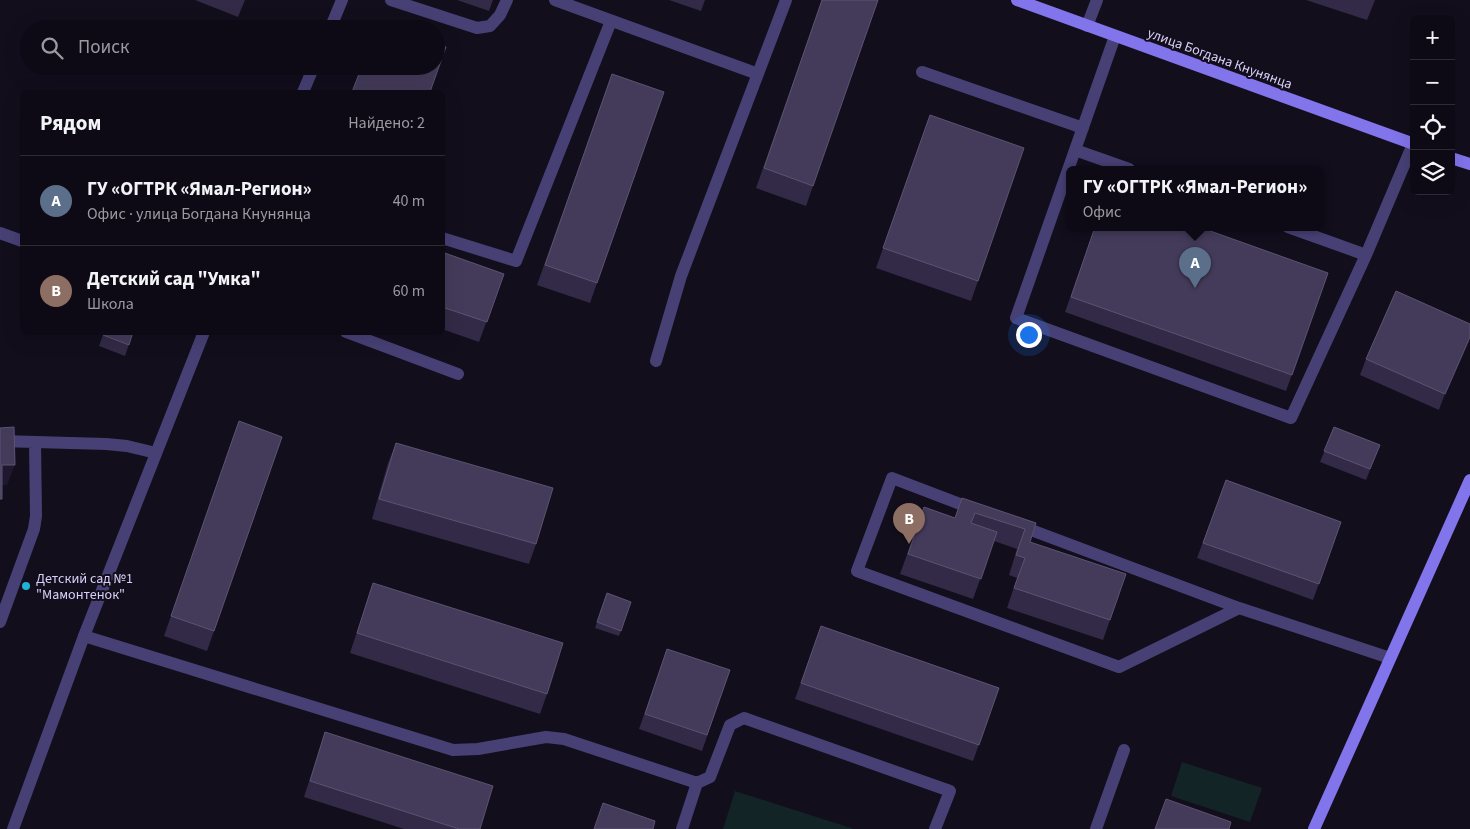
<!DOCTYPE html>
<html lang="ru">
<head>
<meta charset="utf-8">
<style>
	body { margin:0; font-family:"Source Sans 3",sans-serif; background:#17131e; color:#f1f3f6 }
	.controls { position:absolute; right:15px; top:15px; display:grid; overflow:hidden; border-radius:8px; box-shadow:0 5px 20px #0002 }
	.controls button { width:45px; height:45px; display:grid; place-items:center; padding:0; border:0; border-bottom:1px solid #2e2b34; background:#0e0a15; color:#f1f3f6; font:25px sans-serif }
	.you { position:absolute; left:1028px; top:334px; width:18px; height:18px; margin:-12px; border:4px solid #fff; border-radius:50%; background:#1a73e8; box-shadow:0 0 0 8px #1a73e833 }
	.badge { display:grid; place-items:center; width:32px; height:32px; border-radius:50%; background:#1fb2d6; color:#fff; font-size:16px; font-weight:700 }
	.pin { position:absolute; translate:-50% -41px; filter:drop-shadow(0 1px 2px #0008) }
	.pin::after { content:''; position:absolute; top:26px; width:18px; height:15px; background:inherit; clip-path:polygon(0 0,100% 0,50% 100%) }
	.popup { position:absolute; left:1066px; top:166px; width:258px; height:65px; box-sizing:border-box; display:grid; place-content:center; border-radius:8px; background:#0e0a15; filter:drop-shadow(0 1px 4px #0005); font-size:16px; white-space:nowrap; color:#9b9aa0 }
	.popup b { font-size:19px; color:#f1f3f6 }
	.popup::after { content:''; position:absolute; left:50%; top:100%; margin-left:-10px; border:10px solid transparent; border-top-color:#0e0a15 }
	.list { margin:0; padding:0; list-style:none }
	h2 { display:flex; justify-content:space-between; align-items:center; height:65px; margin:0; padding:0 20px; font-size:21px }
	h2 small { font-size:16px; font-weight:400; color:#9b9aa0 }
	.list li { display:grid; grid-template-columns:32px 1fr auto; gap:15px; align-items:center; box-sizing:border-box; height:90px; padding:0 20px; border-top:1px solid #2e2b34 }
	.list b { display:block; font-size:19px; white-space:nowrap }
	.list p { margin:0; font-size:16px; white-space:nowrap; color:#9b9aa0 }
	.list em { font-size:16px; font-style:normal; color:#9b9aa0 }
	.icon { flex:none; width:28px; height:28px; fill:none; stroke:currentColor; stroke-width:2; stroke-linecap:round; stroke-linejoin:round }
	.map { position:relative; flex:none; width:1470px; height:829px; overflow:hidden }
	.search { position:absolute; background:#0e0a15; box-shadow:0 5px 20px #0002; left:20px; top:20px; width:425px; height:55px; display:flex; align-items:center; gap:12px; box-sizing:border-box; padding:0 18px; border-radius:28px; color:#9b9aa0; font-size:19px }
	.panel { position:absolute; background:#0e0a15; box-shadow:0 5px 20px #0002; left:20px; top:90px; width:425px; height:245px; border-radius:8px }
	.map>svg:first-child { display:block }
	.green { fill:#122425 }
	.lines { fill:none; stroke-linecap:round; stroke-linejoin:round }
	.lane { stroke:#474075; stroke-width:12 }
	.street { stroke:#474075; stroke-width:12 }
	.secondary { stroke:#8274eb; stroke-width:12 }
	.wall { fill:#332a47 }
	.shaded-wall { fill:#1e172e }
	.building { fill:#443b5a; stroke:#5c5373 }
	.poi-dot { fill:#1fb2d6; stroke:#120e1c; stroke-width:2 }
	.labels { text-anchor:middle; stroke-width:4; stroke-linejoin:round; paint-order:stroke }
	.street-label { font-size:14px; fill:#d9d0f8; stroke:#120e1c }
	.poi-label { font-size:14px; fill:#d9d0f8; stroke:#120e1c; text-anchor:start }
</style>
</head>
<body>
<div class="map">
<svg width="1470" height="829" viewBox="0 0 1470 829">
	<rect width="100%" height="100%" fill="#120e1c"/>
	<path class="green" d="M1182 762 1262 788 1250 822 1171 796Z
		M735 791 854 829H723Z"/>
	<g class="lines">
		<path class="lane" d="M391 0 477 28 490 26 500 15 507 0
			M555 0 758 74
			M1087 26 1097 0
			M1115 36 1075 150 1129 169
			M922 72 1083 128
			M1075 150 1016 318 1291 418 1366 255
			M1288 227 1366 255 1413 144
			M0 233 22 241
			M442 238 516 261 611 21
			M346 332 458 374
			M656 361 681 276 786 0
			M0 441 106 444 127 446 156 453
			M976 510 892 478 857 571 1119 667 1239 608
			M1018 525 1239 608 1390 658
			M0 622 34 529 36 516 35 442
			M84 636 453 750 478 749 546 737 564 739 697 783 682 829
			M697 783 710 777 730 725 744 718 950 791 935 829
			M1096 829 1124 750"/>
		<path class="street" d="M330 29 342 0
			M303 92 314 66
			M13 829 84 636 204 332"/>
		<path class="secondary" d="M1017 0 1414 144
			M1451 158 1470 164
			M1314 829 1470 480"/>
	</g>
	<path class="wall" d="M195 0H245L238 17Z
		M457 0H493L489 11Z
		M669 0H705L701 11Z
		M822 0 813 186 806 206 756 188Z
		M1306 0H1375L1367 20Z
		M612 74 664 92 590 303 537 285Z
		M930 115 978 281 971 301 876 268Z
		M1095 227 1328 273 1286 391 1065 312Z
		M442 252 504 274 479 342 442 329Z
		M1470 324 1439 410 1360 375 1366 359Z
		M104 332H133L125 356 99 346Z
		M239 421 282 437 207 651 164 636Z
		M1334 427 1380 445 1366 480 1320 462Z
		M396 443 536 544 529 564 372 519 388 463Z
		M1226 480 1341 522 1313 600 1197 558Z
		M962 498 1036 523 1030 542 1110 620 1103 640 1007 608 1017 578 1009 575 1017 549 994 541 973 599 900 574 924 507 955 518Z
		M373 583 547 694 540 714 350 653Z
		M607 593 631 602 619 636 595 628Z
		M821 626 999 688 973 761 795 699Z
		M667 649 730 670 702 751 639 729Z
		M325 732 480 829H404L304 797Z"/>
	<path class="shaded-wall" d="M1470 337 1469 342 1439 410 1445 394Z
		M2 465H15L7 485H0Z"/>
	<path class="building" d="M822 0H878L813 186 764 168Z
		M379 22 397 29H376Z
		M436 43 446 47 430 92H352L362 66H436Z
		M612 74 664 92 597 283 545 265Z
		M930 115 1024 148 978 281 883 248Z
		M1095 227H1199L1328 273 1292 375 1071 297Z
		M442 252 504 274 487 322 442 307Z
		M1396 291 1470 324V337L1445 394 1366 359Z
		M104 332H133L129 345 103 335Z
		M239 421 282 437 214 631 171 616Z
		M14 427 15 465H2V499H0V428Z
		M1334 427 1380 445 1370 469 1324 451Z
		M396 443 553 488 536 544 379 499Z
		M1226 480 1341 522 1319 584 1203 543Z
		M962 498 1036 523 1030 542 1126 574 1110 620 1014 588 1025 558 1016 555 1025 529 975 513 971 523 997 532 981 579 908 554 924 507 955 518Z
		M373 583 563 643 547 694 357 633Z
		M607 593 631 602 621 631 597 622Z
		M821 626 999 688 979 745 801 683Z
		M667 649 730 670 707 735 645 714Z
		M325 732 493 786 480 829H459L310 781Z
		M1166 799 1231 822 1229 829H1155Z
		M603 803 655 821 653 829H594Z"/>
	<circle class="poi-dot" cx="26" cy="586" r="5"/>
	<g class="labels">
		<g class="street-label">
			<text transform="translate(1220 58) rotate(20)" y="5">улица Богдана Кнунянца</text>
		</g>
		<g class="poi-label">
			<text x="36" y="583">Детский сад №1<tspan x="36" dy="16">"Мамонтенок"</tspan></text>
		</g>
	</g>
</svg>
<div class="controls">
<button>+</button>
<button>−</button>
<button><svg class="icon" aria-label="locate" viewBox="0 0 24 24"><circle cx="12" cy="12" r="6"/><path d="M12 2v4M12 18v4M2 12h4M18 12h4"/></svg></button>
<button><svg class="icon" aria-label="layers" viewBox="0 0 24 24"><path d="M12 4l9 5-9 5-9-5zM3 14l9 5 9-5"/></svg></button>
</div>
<div class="you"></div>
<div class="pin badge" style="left:1195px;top:288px;background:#5c6f8a">A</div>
<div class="popup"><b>ГУ «ОГТРК «Ямал-Регион»</b>Офис</div>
<div class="pin badge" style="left:909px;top:544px;background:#8d6e63">B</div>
<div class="search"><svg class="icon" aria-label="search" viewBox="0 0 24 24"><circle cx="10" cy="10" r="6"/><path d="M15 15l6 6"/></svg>Поиск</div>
<section class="panel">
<h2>Рядом<small>Найдено: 2</small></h2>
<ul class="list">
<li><span class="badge" style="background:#5c6f8a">A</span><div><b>ГУ «ОГТРК «Ямал-Регион»</b><p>Офис · улица Богдана Кнунянца</p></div><em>40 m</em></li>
<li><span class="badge" style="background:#8d6e63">B</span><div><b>Детский сад &quot;Умка&quot;</b><p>Школа</p></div><em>60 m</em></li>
</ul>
</section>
</div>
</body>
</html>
